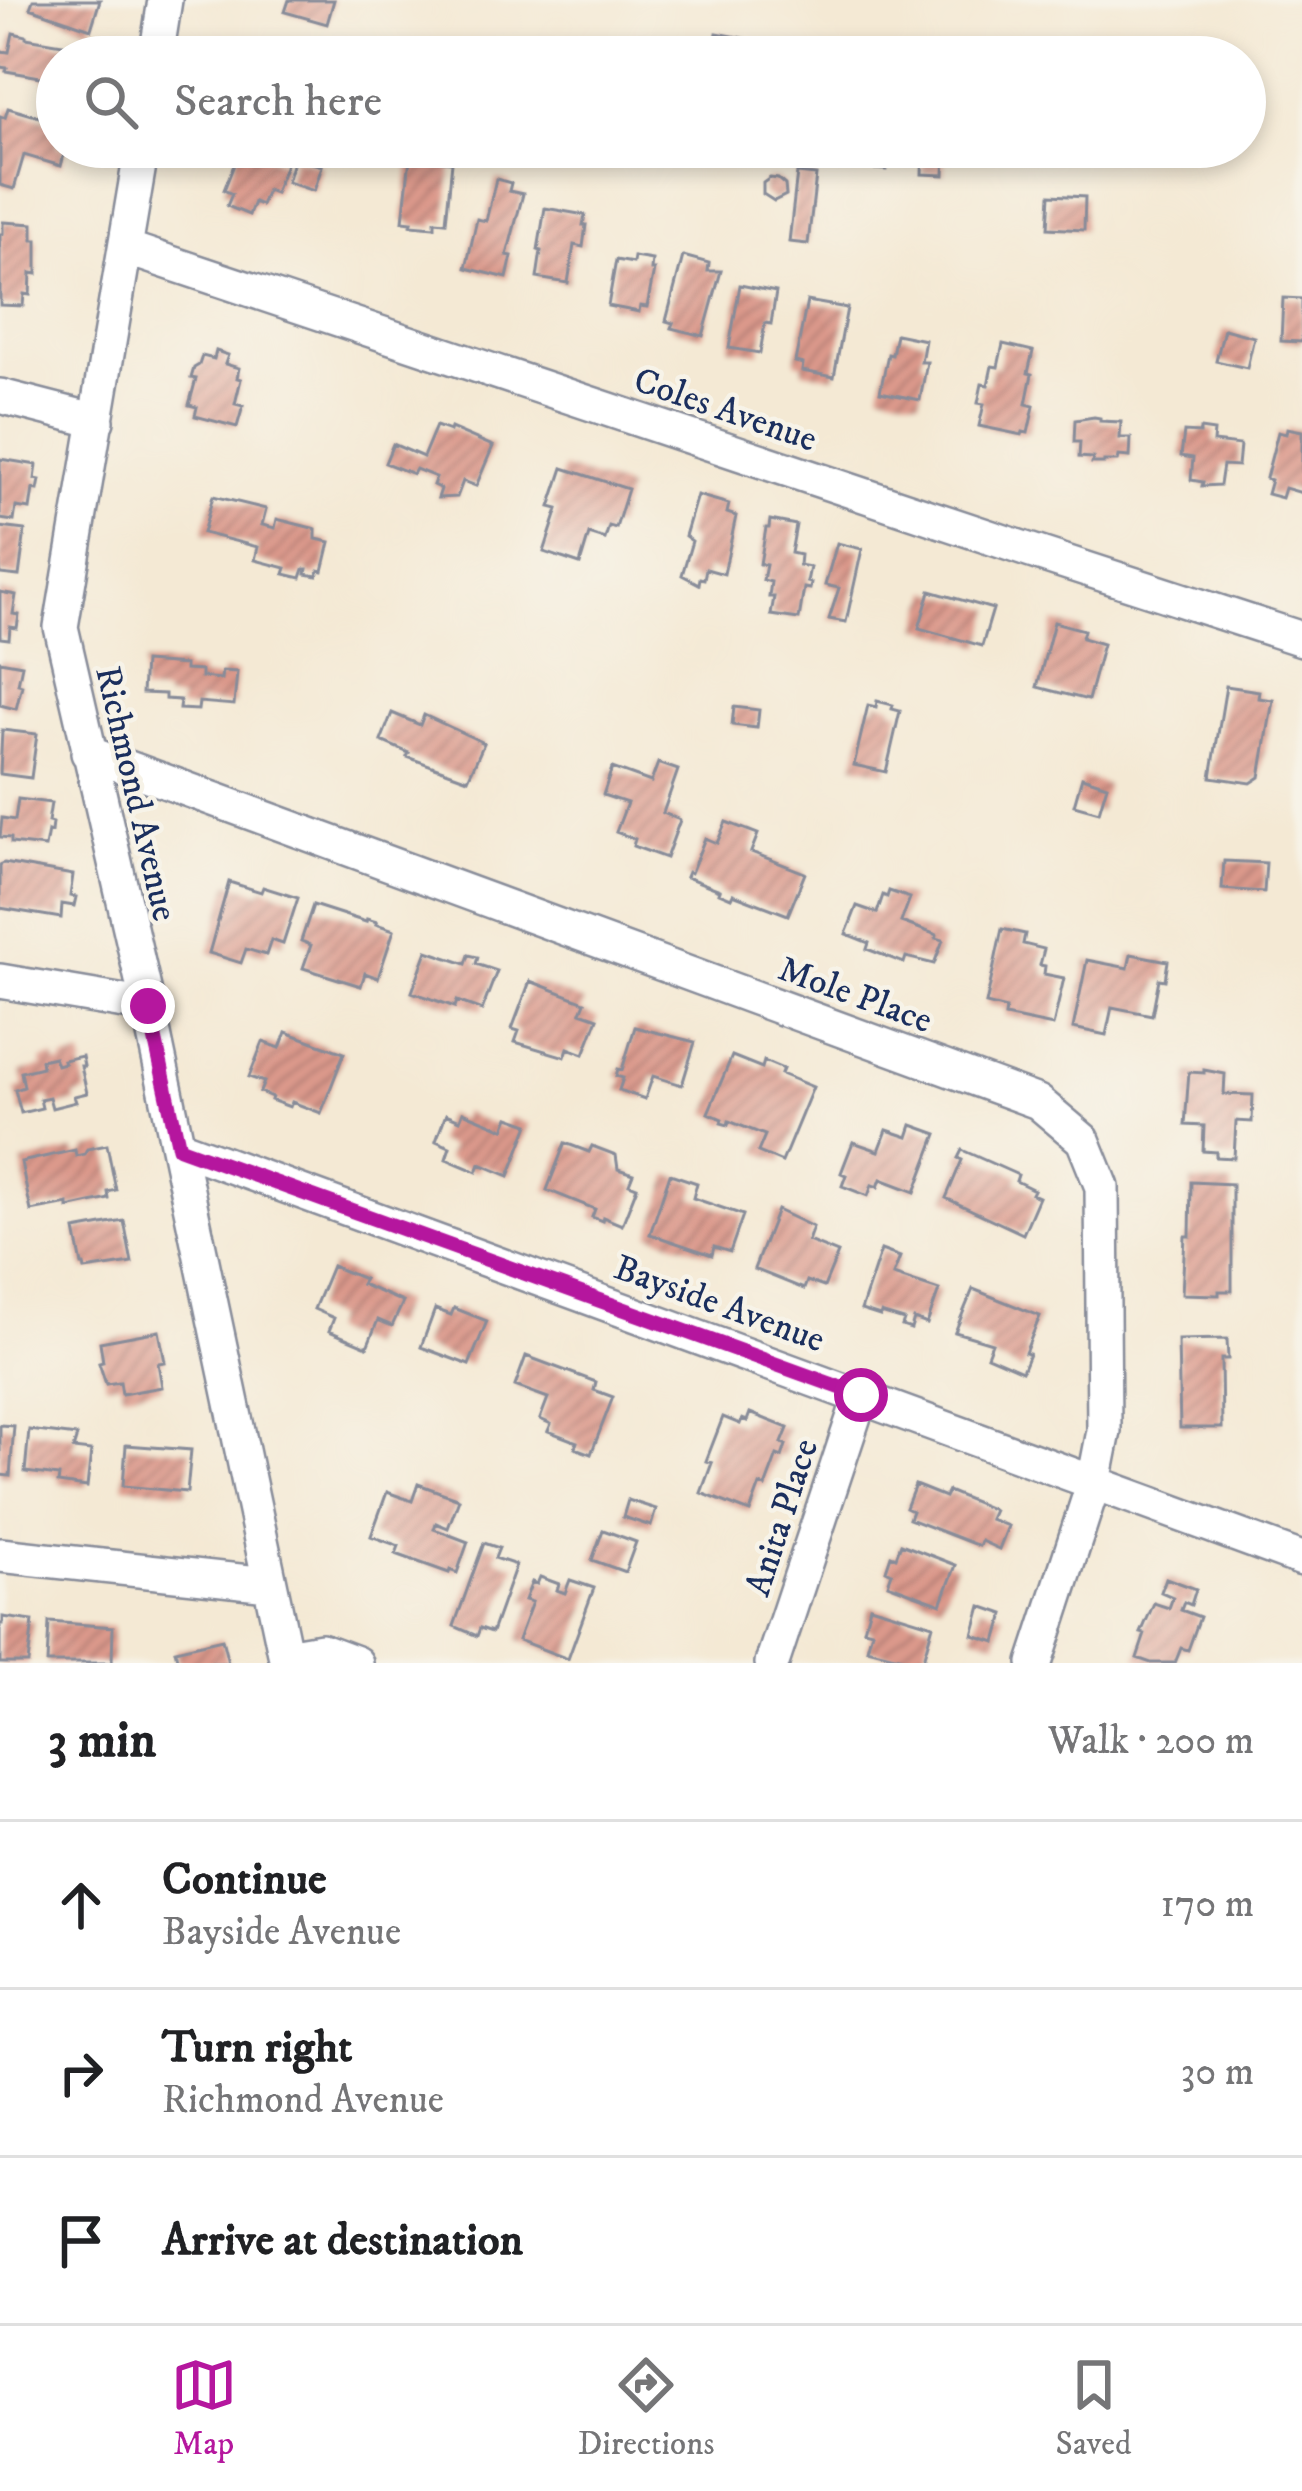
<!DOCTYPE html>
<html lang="en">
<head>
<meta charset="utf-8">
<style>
	body { margin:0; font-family:"IM FELL DW Pica",serif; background:#f6f6f6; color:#202124 }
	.stop { position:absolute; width:36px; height:36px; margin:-27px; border:9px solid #b5179e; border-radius:50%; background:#fff }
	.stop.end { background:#b5179e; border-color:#fff; box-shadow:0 3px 12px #0008 }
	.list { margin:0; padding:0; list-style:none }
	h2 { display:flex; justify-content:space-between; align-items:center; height:156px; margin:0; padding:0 48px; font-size:51px }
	h2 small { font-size:39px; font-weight:400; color:#757577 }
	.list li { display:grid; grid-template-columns:78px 1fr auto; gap:36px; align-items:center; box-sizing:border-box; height:168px; padding:0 48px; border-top:3px solid #e0e0e0 }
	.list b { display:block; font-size:45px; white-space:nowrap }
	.list p { margin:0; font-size:39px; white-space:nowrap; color:#757577 }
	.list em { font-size:39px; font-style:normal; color:#757577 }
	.icon { flex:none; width:66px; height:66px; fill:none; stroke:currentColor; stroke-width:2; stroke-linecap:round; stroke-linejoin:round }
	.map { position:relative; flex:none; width:1302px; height:1663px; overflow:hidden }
	.search { position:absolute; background:#fff; box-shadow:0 6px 18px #0003; left:36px; right:36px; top:36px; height:132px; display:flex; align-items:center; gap:30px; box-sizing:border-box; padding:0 42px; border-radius:66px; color:#757577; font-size:45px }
	.sheet { height:660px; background:#fff }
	nav { display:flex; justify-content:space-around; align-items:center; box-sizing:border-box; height:168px; border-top:3px solid #e0e0e0; background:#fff; font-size:33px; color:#757577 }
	nav a { display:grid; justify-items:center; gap:6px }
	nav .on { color:#b5179e }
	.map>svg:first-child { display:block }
	.building { fill:url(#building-hatch) }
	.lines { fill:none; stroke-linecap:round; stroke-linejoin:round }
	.street-casing { stroke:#888c99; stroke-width:38 }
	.street { stroke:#fff; stroke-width:33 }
	.route { stroke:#b5179e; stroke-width:15 }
	.labels { text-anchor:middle; stroke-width:9; stroke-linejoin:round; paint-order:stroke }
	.street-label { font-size:36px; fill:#1b2f5e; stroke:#f7f3e8 }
</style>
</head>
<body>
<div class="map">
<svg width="1302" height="1663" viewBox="0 0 1302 1663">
	<defs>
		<pattern id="building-hatch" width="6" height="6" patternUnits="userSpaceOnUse" patternTransform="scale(3)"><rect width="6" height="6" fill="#db998b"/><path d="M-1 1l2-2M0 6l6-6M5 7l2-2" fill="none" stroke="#b17d75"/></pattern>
	</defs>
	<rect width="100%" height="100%" fill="#f7f3e8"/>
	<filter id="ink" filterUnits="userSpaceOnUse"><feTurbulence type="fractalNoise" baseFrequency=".00833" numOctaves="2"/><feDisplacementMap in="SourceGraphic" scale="24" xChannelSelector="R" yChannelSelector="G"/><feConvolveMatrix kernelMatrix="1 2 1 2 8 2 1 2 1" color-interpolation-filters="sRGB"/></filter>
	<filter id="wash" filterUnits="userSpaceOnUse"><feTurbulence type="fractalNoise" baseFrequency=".004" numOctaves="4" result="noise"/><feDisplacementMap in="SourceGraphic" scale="48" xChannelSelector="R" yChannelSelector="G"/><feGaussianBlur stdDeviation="2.7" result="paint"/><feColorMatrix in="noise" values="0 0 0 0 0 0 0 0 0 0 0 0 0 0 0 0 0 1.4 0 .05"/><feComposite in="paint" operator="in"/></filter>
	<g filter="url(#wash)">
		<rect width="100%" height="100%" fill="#f4e9d4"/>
		<g id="blocks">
			<path class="building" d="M33 0H100L91 29 30 8Z
				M289 0H334L327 24 285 12Z
				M13 33 26 36V38L99 50 98 57H57V86L45 84 46 78 6 71 7 68 0 67V51L9 52Z
				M717 33 743 38 740 57 713 52Z
				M8 108 57 122V147H66L61 166 24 155 14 189 0 185V116L5 118Z
				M241 147 286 164 275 193 267 190 261 205 254 202 249 215 227 206 232 194 224 190Z
				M859 147H888L886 170 857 168Z
				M923 147H945L944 175 922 174Z
				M294 158 322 166 314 191 287 182Z
				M410 158 452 162 446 222 435 221V227L411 225 412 222 403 221Z
				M797 173 816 175 808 244 789 242Z
				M770 178 778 179 785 185 786 195 774 201 763 194V183Z
				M496 179 511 183 509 191 523 194 507 255 512 256 507 278 466 268 477 219 486 221Z
				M1050 195 1085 197 1084 230 1048 228Z
				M545 208 585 215 583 225H586L583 247 574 245 568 283 537 278 541 251 538 250Z
				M3 222 33 224V240H37V274L31 273 30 295 24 294 23 306 0 305V234H3Z
				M683 256 709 263 708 271H721L703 336 671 328 673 323 666 321Z
				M634 257 652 260 651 270H654L647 307 640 306 639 312 608 306 616 260 633 263Z
				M740 285 776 292 771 324 765 323 760 353 729 348Z
				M1283 298 1302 299V342L1281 341Z
				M807 301 847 308 834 377 802 371 803 364 795 362Z
				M1224 329 1254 337 1247 368 1216 361Z
				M896 334 925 340 921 362H927L920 400 880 392 888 354 892 355Z
				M1003 344 1033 351 1028 373 1032 374 1026 404 1034 406 1028 433 1023 432 1022 435 979 426 984 404 978 403 982 384 988 385 992 366 998 367Z
				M216 351 228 355 225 364 239 368 237 378 241 379 235 404 243 406 237 427 195 416 197 407 189 405 196 379 191 378 194 368 199 365 202 356 214 359Z
				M1094 417 1100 418V421L1121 422 1120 438H1131L1130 457 1119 456 1118 461H1104V463H1092L1093 458 1079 457 1080 442H1074L1075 420Z
				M436 426 450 431 451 428 493 446 476 486 463 481 457 497 438 498 441 489 433 485 436 477 416 469 413 474 385 463 393 444 423 457Z
				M1287 428 1302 431V493L1285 488 1282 498 1267 494 1271 480 1266 478 1278 432 1286 434Z
				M1200 429 1214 431 1213 442 1240 445 1238 466 1223 465 1220 485 1202 486 1203 482 1191 480 1193 458 1181 456 1184 432 1200 433Z
				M0 459 37 465 35 479 40 480 38 490 33 489 30 509 16 507 14 521 0 519Z
				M563 468 628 489 616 528 609 526 605 539 589 534 580 564 544 552 558 509 550 507Z
				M697 495 729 504 727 513 736 516 724 574 706 569 704 579 700 578 699 584 682 575 692 541 685 536Z
				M213 496 266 509 262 525 275 528 277 519 316 529V539L330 542 323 571 319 570 317 576 306 574 307 569H304L301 578 284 574 286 568 255 560 258 547 203 533Z
				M770 520 796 525 791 553 800 555 799 565 810 567 807 582 811 583 810 589 804 588 799 619 771 615 774 597H769L771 582 763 580 766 565 760 564 766 528H769Z
				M0 527 25 530 19 576 0 574Z
				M837 543 862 549 846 622 829 619 839 588 825 585Z
				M930 591 993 609 982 646 919 628Z
				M0 592 16 595 13 614 19 615 17 628 10 627 9 639 0 638Z
				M1054 622 1084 630 1082 638 1103 644 1088 700 1037 687Z
				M0 661 22 665 18 684 22 685 16 709 0 705Z
				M144 662 185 665V670L201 671V677L221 679 222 671 237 672 234 705 199 702 198 710 179 709 180 700 165 699V694L142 693Z
				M1226 686 1259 691 1258 698 1273 700 1260 777 1251 783 1211 777Z
				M877 701 893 705 892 709 900 711 886 772 854 765 868 705 876 707Z
				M734 707 759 710 757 728 732 725Z
				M392 713 420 725 424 715 484 743 468 779 407 757 409 753 381 741Z
				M2 730 37 734 31 778 0 774Z
				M658 763 678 770 663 813 680 820 666 858 633 846 635 839 616 832 627 803 603 795 612 768 651 782Z
				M1082 777 1107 785 1099 812 1074 805Z
				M18 799 51 803 48 822 52 823 51 832 48 831 45 847 11 843V838L0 837 2 818 15 820Z
				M726 822 758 834 751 852 805 873 788 915 733 894 731 898 719 893 720 890 686 877 688 872 691 873 705 838 717 843Z
				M1224 861 1266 863 1264 892 1222 889Z
				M4 863 73 875 70 896 76 897 74 906 62 904 61 918 0 908V865Z
				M229 882 261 892 263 887 298 898 283 944 271 940 266 955 246 949 241 963 209 953Z
				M889 891 910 898 901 922 937 935 936 938 943 940 934 964 906 957 904 963 867 949 869 943 846 934 857 906 877 913 883 895 887 897Z
				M313 905 366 922 367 919 377 922 376 924 394 930 378 978 365 973 361 986 303 968 311 945 301 941Z
				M1002 929 1025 934 1023 944 1044 949 1040 965 1045 966 1044 974 1064 978 1053 1026 1005 1016 1006 1009 986 1004Z
				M427 951 466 964 469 955 478 957 476 964 497 971 482 1010 457 1001 455 1007 412 992Z
				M1131 954 1168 961 1165 980 1159 979 1152 1015 1112 1007 1106 1035 1073 1028 1087 960 1128 968Z
				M530 981 585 1002 581 1012 598 1018 584 1054 568 1048 565 1057 515 1042 519 1031 512 1029Z
				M635 1027 695 1042 682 1085 653 1076 645 1099 619 1090 623 1078 616 1076 618 1069 622 1070Z
				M286 1032 344 1053 321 1113 292 1102 290 1107 271 1100 272 1097 260 1092 264 1082 249 1077 263 1042 280 1048Z
				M82 1056 84 1066H81L87 1093 74 1096 76 1102 52 1108 49 1097 40 1099 42 1108 21 1113 15 1090 24 1087 21 1072 42 1067 41 1060 54 1057 57 1065 64 1063 63 1060Z
				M732 1056 762 1068 764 1061 783 1069 781 1074 813 1087 782 1162 758 1152 765 1135 729 1121 728 1125 721 1123 722 1119 708 1113Z
				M1204 1070 1225 1074 1224 1094 1253 1095 1252 1122 1236 1121 1234 1158 1216 1157V1152L1203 1151 1204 1126 1185 1125 1189 1072 1204 1073Z
				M463 1112 504 1129 509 1117 529 1124 509 1176 480 1164 477 1172 446 1159 450 1147 436 1141 446 1114 460 1120Z
				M912 1125 937 1134 915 1192 881 1179 878 1187 872 1185 868 1196 842 1186 846 1175 841 1173 853 1142 879 1151 887 1130 908 1137Z
				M565 1143 589 1152 592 1146 616 1155 618 1169 633 1174 629 1184 637 1187 622 1225 603 1217 602 1221 592 1217 595 1209 547 1190Z
				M107 1145 116 1190 108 1192 109 1199 68 1208V1204L31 1211 21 1162 75 1150 76 1156 85 1154 87 1149Z
				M962 1150 1018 1175 1016 1181 1034 1190 1032 1194 1039 1197 1023 1234 946 1198 962 1160 958 1158Z
				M670 1174 697 1183 693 1198 743 1215 730 1252 714 1247 712 1255 650 1234Z
				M1191 1182 1232 1184V1291H1219V1295L1182 1294 1185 1236H1190Z
				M777 1210 813 1227 808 1241 838 1253 824 1287 807 1281 804 1289 754 1269Z
				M124 1221 132 1263 85 1270 84 1265H82L75 1230Z
				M881 1250 900 1257 893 1275 939 1290 927 1324 914 1319 911 1329 902 1326 904 1320 881 1313 880 1316 861 1310Z
				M332 1266 364 1279 361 1284 403 1302 392 1326 378 1320 367 1347 329 1331 334 1318 314 1309Z
				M973 1289 1040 1316 1025 1353 1029 1354 1022 1371 987 1356 992 1343 955 1332Z
				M454 1308 487 1321 469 1365 421 1347 435 1309 451 1315Z
				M159 1331 165 1362 158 1363 162 1387 122 1394 120 1382 106 1384 99 1363 103 1362 100 1342Z
				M1227 1339 1228 1359H1221L1222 1428H1180L1178 1340Z
				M526 1356 596 1382 594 1390 613 1397 591 1454 575 1448 577 1442 548 1431 551 1424 540 1419 548 1398 515 1386Z
				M750 1413 788 1428 782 1443 786 1445 782 1457 777 1455 765 1487 760 1485 750 1512 701 1493 712 1463 706 1461 723 1417 740 1424 742 1419 747 1421Z
				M0 1425 14 1426 10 1476 0 1475Z
				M29 1430 77 1436 73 1449 91 1451 87 1487 58 1483 59 1476 25 1472Z
				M126 1445 191 1450 187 1492 123 1486Z
				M418 1484 459 1499 448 1528 436 1523 434 1529 468 1542 457 1573 450 1570 449 1573 396 1554 399 1546 371 1536 387 1492 412 1501Z
				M915 1485 945 1497 948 1491 994 1510 990 1519 1008 1526 999 1549 981 1541 979 1546 909 1519 912 1511 906 1508Z
				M628 1500 656 1509 651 1526 623 1517Z
				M603 1530 636 1542 625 1572 592 1560Z
				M484 1543 499 1548 495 1558 516 1565 492 1632 480 1628 477 1636 454 1626Z
				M901 1544 956 1565 941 1604 888 1584 892 1573 886 1570 891 1555 896 1557Z
				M540 1577 559 1584 557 1590 565 1593 570 1580 594 1588 568 1659 518 1640 532 1602 525 1600 532 1582 537 1584Z
				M1166 1578 1196 1589 1191 1605 1184 1602 1181 1610 1200 1617 1188 1650 1181 1648 1175 1663H1151L1137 1658 1145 1634 1141 1633 1154 1603 1169 1608 1173 1597 1161 1592Z
				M870 1606 933 1625 922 1663 867 1649 872 1631 864 1629Z
				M981 1606 1004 1614 996 1642 973 1635Z
				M3 1617 33 1621 28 1663H0V1624H3Z
				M49 1622 113 1627 112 1663H47Z
				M222 1639 228 1663H178L175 1650Z"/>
		</g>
	</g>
	<g filter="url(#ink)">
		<use href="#blocks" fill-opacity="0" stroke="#888c99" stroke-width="3"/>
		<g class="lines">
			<defs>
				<path id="street" d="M156 57 165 0
					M142 147 61 627 148 1006 287 1663
					M126 248 1025 549 1302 639
					M0 396 97 421
					M88 753 1038 1102 1083 1140 1102 1187 1104 1431 1094 1482 1035 1663
					M0 981 148 1006
					M179 1147 1302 1559
					M0 1555 269 1584
					M286 1656 321 1650 356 1663
					M772 1663 861 1395"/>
			</defs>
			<use href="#street" class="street-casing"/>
			<use href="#street" class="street"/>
		</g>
	</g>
	<g class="lines" filter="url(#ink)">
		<path class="route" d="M148 1006 179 1148 861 1395"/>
	</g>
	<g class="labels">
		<g class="street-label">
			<text transform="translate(726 408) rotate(19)" y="13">Coles Avenue</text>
			<text transform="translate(138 793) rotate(77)" y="13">Richmond Avenue</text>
			<text transform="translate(856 993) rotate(20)" y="13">Mole Place</text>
			<text transform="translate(720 1302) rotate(20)" y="13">Bayside Avenue</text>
			<text transform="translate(780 1517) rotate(-72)" y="13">Anita Place</text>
		</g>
	</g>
</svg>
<div class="stop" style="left:861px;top:1395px"></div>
<div class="stop end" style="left:148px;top:1006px"></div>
<div class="search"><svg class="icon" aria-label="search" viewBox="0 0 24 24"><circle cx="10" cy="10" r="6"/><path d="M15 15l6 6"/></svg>Search here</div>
</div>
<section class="sheet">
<h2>3 min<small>Walk · 200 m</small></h2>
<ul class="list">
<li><svg class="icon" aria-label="ahead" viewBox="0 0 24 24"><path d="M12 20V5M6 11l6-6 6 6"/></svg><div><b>Continue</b><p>Bayside Avenue</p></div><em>170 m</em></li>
<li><svg class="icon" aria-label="right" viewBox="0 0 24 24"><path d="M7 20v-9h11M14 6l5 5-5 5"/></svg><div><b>Turn right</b><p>Richmond Avenue</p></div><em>30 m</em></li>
<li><svg class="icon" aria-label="arrive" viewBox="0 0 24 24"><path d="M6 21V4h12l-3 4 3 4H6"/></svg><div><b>Arrive at destination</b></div></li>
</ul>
</section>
<nav>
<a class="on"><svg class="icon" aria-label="map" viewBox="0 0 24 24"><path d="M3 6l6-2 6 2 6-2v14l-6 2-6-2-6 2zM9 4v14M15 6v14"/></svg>Map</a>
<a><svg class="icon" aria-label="directions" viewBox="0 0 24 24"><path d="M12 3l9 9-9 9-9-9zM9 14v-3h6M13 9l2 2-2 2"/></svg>Directions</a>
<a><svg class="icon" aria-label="saved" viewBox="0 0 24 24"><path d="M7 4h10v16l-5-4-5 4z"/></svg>Saved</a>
</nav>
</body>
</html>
